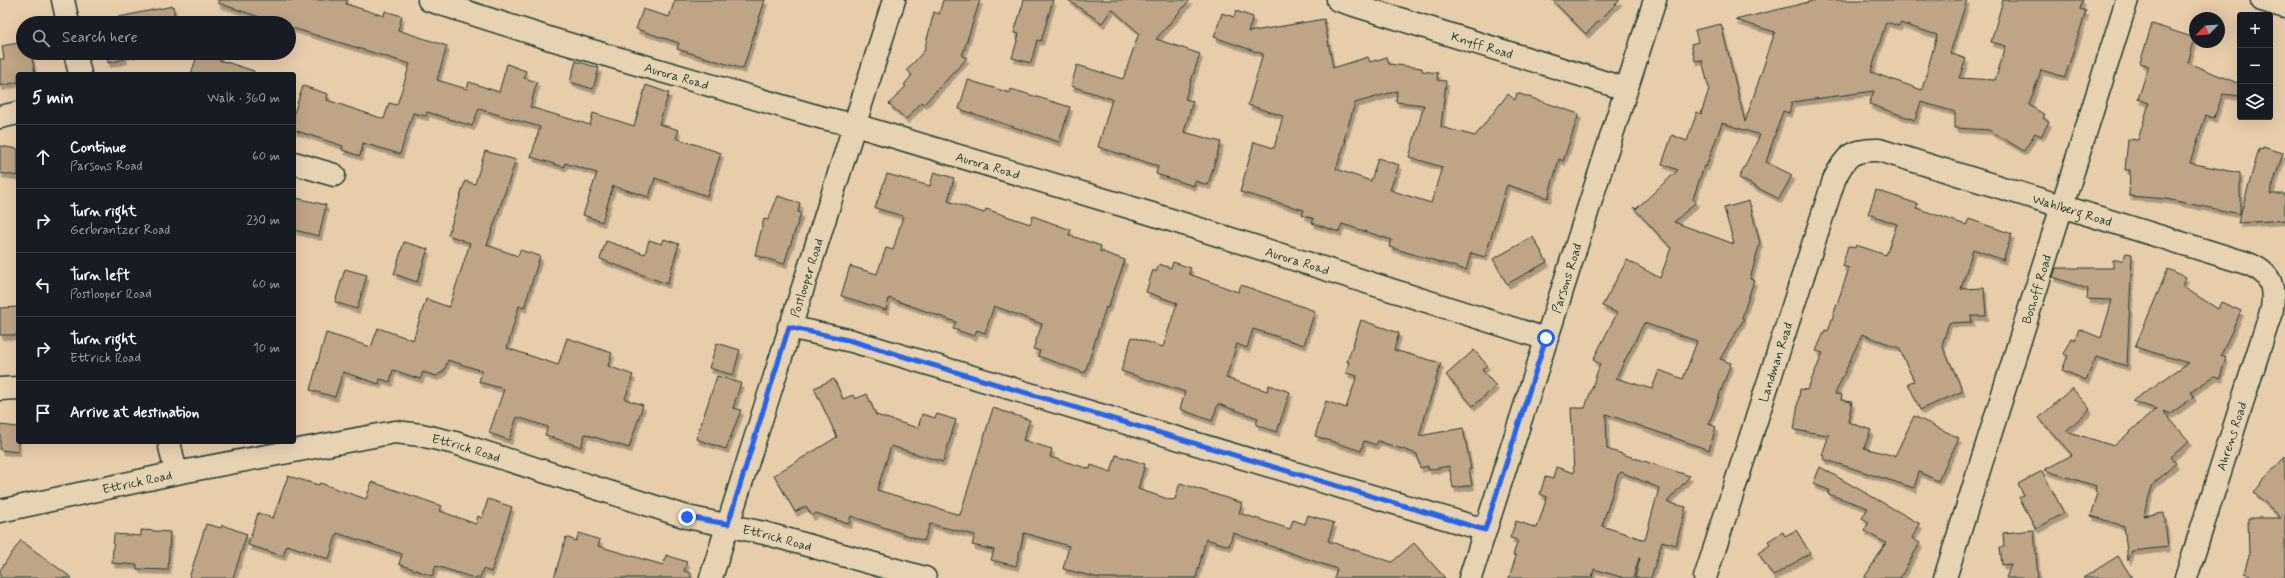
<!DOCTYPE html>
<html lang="en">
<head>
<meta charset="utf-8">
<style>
	body { margin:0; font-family:Mynerve,sans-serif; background:#242831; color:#f1f3f6 }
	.controls { position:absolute; right:12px; top:12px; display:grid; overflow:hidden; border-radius:4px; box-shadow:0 4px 16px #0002 }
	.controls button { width:36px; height:36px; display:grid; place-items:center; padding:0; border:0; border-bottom:1px solid #363941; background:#171b24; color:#f1f3f6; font:20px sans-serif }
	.compass { position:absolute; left:2189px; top:12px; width:36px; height:36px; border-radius:50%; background:#171b24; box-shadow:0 4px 16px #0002; rotate:245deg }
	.stop { position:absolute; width:12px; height:12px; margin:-9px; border:3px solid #2563eb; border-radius:50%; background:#fff }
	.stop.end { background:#2563eb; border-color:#fff; box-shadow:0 1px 4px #0008 }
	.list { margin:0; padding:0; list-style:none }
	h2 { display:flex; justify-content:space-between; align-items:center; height:52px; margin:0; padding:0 16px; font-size:17px }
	h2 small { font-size:13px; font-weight:400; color:#9ea1a6 }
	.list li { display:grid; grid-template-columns:26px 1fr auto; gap:12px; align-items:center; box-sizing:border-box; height:64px; padding:0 16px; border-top:1px solid #363941 }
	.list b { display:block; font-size:15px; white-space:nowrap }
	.list p { margin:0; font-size:13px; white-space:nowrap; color:#9ea1a6 }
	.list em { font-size:13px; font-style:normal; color:#9ea1a6 }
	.icon { flex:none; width:22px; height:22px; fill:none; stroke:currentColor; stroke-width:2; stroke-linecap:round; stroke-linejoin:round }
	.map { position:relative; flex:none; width:2285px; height:578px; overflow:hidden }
	.search { position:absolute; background:#171b24; box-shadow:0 4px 16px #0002; left:16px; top:16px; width:280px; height:44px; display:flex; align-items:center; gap:10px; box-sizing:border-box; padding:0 14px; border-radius:22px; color:#9ea1a6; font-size:15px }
	.panel { position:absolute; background:#171b24; box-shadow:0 4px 16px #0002; left:16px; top:72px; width:280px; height:372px; border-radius:4px }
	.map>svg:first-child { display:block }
	.building { fill:#bfa485; stroke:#1f3d34; fill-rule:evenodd; filter:url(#shadow) }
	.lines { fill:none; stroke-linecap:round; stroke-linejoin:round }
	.minor-casing { stroke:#1f3d34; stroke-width:25 }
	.tertiary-casing { stroke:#1f3d34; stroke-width:25 }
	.minor { stroke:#e7d2b1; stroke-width:22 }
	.tertiary { stroke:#e7d2b1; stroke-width:22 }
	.route { stroke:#2563eb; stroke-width:5 }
	.labels { text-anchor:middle; stroke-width:3; stroke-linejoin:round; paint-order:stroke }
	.street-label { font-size:13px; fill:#1f3d34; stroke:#e7d2b1 }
</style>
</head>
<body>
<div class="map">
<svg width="2285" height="578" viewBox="0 0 2285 578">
	<defs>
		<filter id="shadow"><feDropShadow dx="2.5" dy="4.5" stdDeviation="0" flood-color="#0004"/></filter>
	</defs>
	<rect width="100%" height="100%" fill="#e8cdab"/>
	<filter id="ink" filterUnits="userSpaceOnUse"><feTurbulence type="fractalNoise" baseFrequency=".025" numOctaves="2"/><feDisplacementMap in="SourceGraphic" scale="8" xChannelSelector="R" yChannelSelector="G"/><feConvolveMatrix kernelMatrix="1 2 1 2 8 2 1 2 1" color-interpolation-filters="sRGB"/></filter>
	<g filter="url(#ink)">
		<path class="building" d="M218 0H348L346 4 384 16 385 11 402 16 398 30 447 46 437 80 467 89 469 82 499 92 507 64 526 71 524 78 537 82 530 107 590 125 593 113 634 126 646 85 669 93 659 124 679 130 676 138 721 153 707 196 655 178 649 197 613 186 602 222 583 215 597 173 565 163 564 167 531 157 540 127 479 109 472 126 427 112 426 116 413 113 400 154 363 143 360 156 342 150 343 146 294 130V113L303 86 328 94 327 100 384 119 389 103 397 105 410 64 289 27V23H277L218 3Z
			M675 0H765L743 69 677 49 679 43 636 29 643 9 669 17Z
			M943 0H980L962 56 967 58 924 104 922 102 906 119 889 104 906 86 904 85 912 75 907 70 924 51 934 12 939 14Z
			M1024 0H1053L1041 41 1037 40 1031 63 1012 58 1019 34 1014 33Z
			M1068 0H1190L1156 39 1200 54 1185 99 1193 101 1184 132 1221 142 1208 185 1195 181 1194 186 1156 174 1158 166 1098 147 1112 99 1071 86 1077 65 1123 79 1139 33 1112 9 1102 23Z
			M1552 0H1620L1586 34Z
			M1817 0H1967L1950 53 1966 59 1959 78 1995 80 2006 46 1991 42 2003 0H2083L2080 9 2086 11 2065 77 2041 70 2029 105 2045 115 2043 118 2049 122 2041 136 2035 133 2024 151 1989 130 1955 128V112L1921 102 1915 120 1869 104 1874 91 1792 102 1789 113 1783 111 1766 162 1792 175 1779 199 1739 178 1760 135 1722 123 1706 167 1704 166 1693 199 1696 202 1674 222 1734 244 1724 208 1749 201 1760 243 1750 279 1754 280 1742 318 1744 319 1720 359 1731 363 1709 424 1716 427 1709 450 1606 414 1607 449 1690 476 1667 502 1686 507 1676 545 1662 541 1651 578H1635L1640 558H1639L1633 578H1624L1594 569 1592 578H1509L1516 556 1513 555 1518 540 1510 538 1516 521 1537 528 1547 497 1540 494 1545 477 1553 479 1556 467 1574 473 1571 408H1585L1600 364 1593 360 1617 313 1602 306 1627 260 1660 278 1671 248 1633 207 1636 209 1678 170 1662 164 1672 135 1687 141 1697 112 1701 114 1709 89 1702 60 1695 61 1691 44 1698 42 1695 30 1721 24 1745 122 1775 32 1735 20ZM1886 22 1899 26 1900 23 1937 35 1922 90 1871 72ZM1644 323 1697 341 1683 379 1659 370 1652 389 1616 378ZM1621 472 1659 488 1645 540 1602 526 1618 475Z
			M173 6 176 23H100L99 21Z
			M1236 11 1253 17 1248 32 1324 19 1333 68 1368 57 1370 62 1387 57 1389 64 1422 68V71L1438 73 1437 80 1446 81 1441 127 1475 136 1508 94 1515 100 1517 93 1579 114 1563 161 1559 159 1548 198 1507 185 1485 257 1471 253 1466 270 1389 247 1392 240 1342 224 1339 232 1312 223 1314 219 1302 215 1304 210 1240 192 1254 142 1274 148 1283 116 1248 105 1263 54 1214 37 1222 13 1234 17ZM1397 91 1396 102 1424 105 1409 157 1442 167 1431 203 1390 190 1399 165 1378 158 1371 181 1336 169 1346 140H1344L1355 103Z
			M2152 24 2195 38 2188 63 2240 84V96L2223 94 2214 118 2206 115 2190 163 2240 173V214L2166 199 2129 196 2130 170H2125L2128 139 2138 140 2149 103 2138 99 2149 66 2140 63Z
			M23 42V53H31L35 74H18V82L0 86V59H4L2 46Z
			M106 53H134L124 55 125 59 108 63Z
			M198 53 254 71 253 74H191Z
			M576 61 599 68 593 89 570 82Z
			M968 80 1010 93 1011 89 1070 107 1059 142 959 109Z
			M0 146 18 149V176L0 173Z
			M2263 147 2283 153 2270 194H2285V220L2238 223 2259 149 2262 150Z
			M485 151 516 160 487 245 518 256 520 250 540 256 524 308 519 306 507 348 558 365 567 338 612 353 608 366 633 375 625 399 643 405 629 448 585 434 581 447 545 435 548 427 517 417 509 440 489 433 504 389 479 382 482 371 448 360 444 371 436 376 423 372 420 379 393 370 390 382 380 379 379 384 343 372 335 397 310 390 326 333 371 347 378 328 413 340 426 299 449 307 470 243 448 235 465 181 475 184Z
			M934 172 954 178 948 201 984 213 986 209 1030 224 1033 216 1071 230 1069 235 1101 246 1100 251 1125 260 1108 308 1106 307 1085 373 1038 356 1040 351 1033 349 1042 324 994 306 985 333 977 330 974 336 953 329 956 322 889 298 886 310 841 296 850 266 877 274 886 248 893 250 903 216 875 208 887 174 930 186Z
			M1876 190 1918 204 1916 208 1966 225 1969 219 2012 234 2003 260 1973 249 1961 289 1984 288 1986 316H1971L1972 322 1949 323 1942 345 1963 391 1920 410 1908 383 1914 381 1899 348 1862 334 1835 394 1842 395 1841 400 1852 402 1848 422 1871 430 1864 448 1895 456 1914 416 1959 438 1938 481 1919 472 1914 488 1823 459 1824 456 1822 455 1829 435 1794 430 1800 389 1807 390 1823 353 1816 351 1825 330 1828 331 1849 268 1842 266 1848 246 1855 248 1856 245 1886 255 1897 224 1868 214Z
			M778 196 800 203 798 212 801 213 784 264 755 255 764 219 768 220Z
			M296 198 326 205 319 236 294 230V208Z
			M1533 237 1547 262 1507 284 1493 259Z
			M664 239 679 244 667 284 600 259 606 241 645 254 649 240 662 244Z
			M404 242 428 249 417 282 394 274Z
			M2126 253 2132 254 2127 366 2096 357 2086 380 2062 370 2068 356 2063 354 2071 338 2075 340 2079 329 2101 338 2112 300 2087 299 2088 289 2053 277 2056 268H2113V260H2123Z
			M1173 262 1191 268 1189 274 1238 292 1241 285 1315 311 1304 345 1253 329 1247 348 1237 344 1226 378 1267 391 1269 385 1290 392 1277 432 1256 425 1258 418 1218 404 1212 421 1180 409 1185 392 1121 371 1132 337 1163 347 1177 303 1146 292 1153 270 1156 272 1159 264 1171 268Z
			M345 269 367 275 357 309 335 302Z
			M2168 269 2186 277 2182 286 2218 309 2221 302 2241 311 2221 355 2226 357 2220 378 2214 376 2191 392 2194 397 2170 414 2163 411 2189 441 2171 457 2176 463 2153 484 2143 516 2164 513 2168 547 2132 551 2128 561 2124 526 2091 516 2098 493 2095 491 2096 486 2044 470 2072 455 2039 418 2072 388 2090 409 2066 431 2114 446 2156 409 2132 401 2188 363 2135 347Z
			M18 307V335H0V308Z
			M1361 320 1399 333 1394 350 1441 363 1419 436 1463 428 1471 469H1469L1472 485 1453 488 1449 466 1428 470V466L1420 468 1417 454 1378 441 1376 445 1364 441 1361 451 1315 436 1326 401 1346 408 1357 376 1346 373 1349 362H1347Z
			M717 343 740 350 733 375 709 368Z
			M1474 350 1487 365 1482 370 1496 386 1473 406 1446 375Z
			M717 376 741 383 733 408 741 410 726 449 696 439Z
			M834 379 843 399 853 395 855 399 867 394 876 415 918 428 922 414 935 418 937 414 956 420 943 462 891 446 877 490 960 515 993 408 1030 420 1023 440 1052 449 1050 457 1090 469 1091 465 1111 472 1116 455 1145 464 1138 489 1171 500 1175 499 1180 483 1242 503 1239 513 1290 529 1293 520 1305 524 1308 515 1334 523 1328 541 1392 562 1414 543 1445 578H1334L1337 569 1233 533 1229 546 1206 539 1196 578H1099L1063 569 1069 546 1024 533 1016 566 991 560 994 550 972 545 975 535 930 524 924 541 851 516 849 524 816 513 812 516 806 506 795 512 774 475 837 437 814 388Z
			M0 425 18 427V452L0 450Z
			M2285 457V578H2258L2244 573 2249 555 2248 518H2281L2254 492 2261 484 2260 483Z
			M1820 467 1920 524 1912 538 1920 543 1900 578H1864L1886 543 1864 531 1869 522 1862 518 1868 508 1828 494 1829 490 1813 484Z
			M2042 471 2064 513 2036 529 2019 497 2024 495 2018 484Z
			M288 476 319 485 320 483 366 499 372 482 442 506 440 511 476 524 478 516 482 518 488 499 512 507 491 572 483 569 480 578H474L436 566 432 576 399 564 402 554 337 533 329 559 287 545 283 556 248 545 258 513 273 518Z
			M206 524 221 528 222 525 247 534 233 578H189Z
			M141 530 170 532 168 570 137 569V565L112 563 114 534 141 536Z
			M1796 530 1810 553 1773 576 1758 553 1770 545 1768 541 1783 532 1785 536Z
			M2034 530 2038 578H2006L2011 564 2002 565 2000 547H2004L2003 533Z
			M579 533 600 540 598 546 663 565 666 555 687 562 684 571 691 573V578H554L566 537 576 541Z
			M21 540 31 548 72 578H0V570Z
			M2118 556 2132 578H2083Z"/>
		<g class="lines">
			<defs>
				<g id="minor">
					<path d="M63 0 68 23"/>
					<path id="s1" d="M429 0 551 39 823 118 855 125 1152 214 1546 339"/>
					<path id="s2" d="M1338 0 1626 89"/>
					<path d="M75 53 80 74"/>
					<path d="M0 117 18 113"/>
					<path d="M294 163 334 175"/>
					<path d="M789 327 852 341 1485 530"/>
					<path d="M0 389 18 388"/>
					<path d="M169 442 176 473"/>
					<path id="s3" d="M0 511 176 473 395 432 421 435 455 443 687 517 764 533 925 578"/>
					<path id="s4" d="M711 578 894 0"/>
					<path id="s5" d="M1470 578 1655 0"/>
					<path id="s6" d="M1705 578 1834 180C1845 156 1852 149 1879 150L2246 263C2270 272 2275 284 2272 309L2186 578"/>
					<path id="s7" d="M1945 578 2127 0"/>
				</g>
				<path id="tertiary" d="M2262 0 2285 7"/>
			</defs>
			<use href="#minor" class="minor-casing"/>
			<use href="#tertiary" class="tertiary-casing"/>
			<use href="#minor" class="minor"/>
			<use href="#tertiary" class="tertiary"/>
		</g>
	</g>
	<g class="lines" filter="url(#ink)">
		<path class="route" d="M687 517 728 524 789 327 852 341 1485 530 1546 338"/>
	</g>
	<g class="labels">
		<g class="street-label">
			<text dy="5" stroke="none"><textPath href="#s2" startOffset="151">Knyff Road</textPath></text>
			<text dy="5" stroke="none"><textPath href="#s1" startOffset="259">Aurora Road</textPath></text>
			<text dy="5" stroke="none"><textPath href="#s1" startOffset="583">Aurora Road</textPath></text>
			<text dy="5" stroke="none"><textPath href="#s6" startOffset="680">Wahlberg Road</textPath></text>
			<text dy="5" stroke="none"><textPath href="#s1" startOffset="907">Aurora Road</textPath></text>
			<text dy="5" stroke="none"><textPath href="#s4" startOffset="315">Postlooper Road</textPath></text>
			<text dy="5" stroke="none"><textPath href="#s5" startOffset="315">Parsons Road</textPath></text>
			<text dy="5" stroke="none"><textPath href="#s7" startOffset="303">Boshoff Road</textPath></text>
			<text dy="5" stroke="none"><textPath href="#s6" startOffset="227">Landman Road</textPath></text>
			<text transform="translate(2231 436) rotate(-72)" y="5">Ahrens Road</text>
			<text dy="5" stroke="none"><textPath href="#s3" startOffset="476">Ettrick Road</textPath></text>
			<text dy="5" stroke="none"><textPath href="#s3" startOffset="140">Ettrick Road</textPath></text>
			<text dy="5" stroke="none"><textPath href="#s3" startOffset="800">Ettrick Road</textPath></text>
		</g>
	</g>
</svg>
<div class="controls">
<button>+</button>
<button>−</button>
<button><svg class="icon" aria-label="layers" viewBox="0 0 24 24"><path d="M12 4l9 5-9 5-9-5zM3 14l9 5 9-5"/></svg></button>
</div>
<svg class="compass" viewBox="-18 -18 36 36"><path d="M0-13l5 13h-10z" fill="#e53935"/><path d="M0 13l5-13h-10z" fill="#9ea1a6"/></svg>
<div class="stop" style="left:1546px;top:338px"></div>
<div class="stop end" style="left:687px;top:517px"></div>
<div class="search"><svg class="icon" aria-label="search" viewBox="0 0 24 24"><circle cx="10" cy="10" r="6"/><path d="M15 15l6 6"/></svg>Search here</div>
<section class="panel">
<h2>5 min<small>Walk · 360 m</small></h2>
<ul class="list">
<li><svg class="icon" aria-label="ahead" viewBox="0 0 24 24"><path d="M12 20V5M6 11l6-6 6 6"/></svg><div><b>Continue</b><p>Parsons Road</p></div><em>60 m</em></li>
<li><svg class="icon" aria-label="right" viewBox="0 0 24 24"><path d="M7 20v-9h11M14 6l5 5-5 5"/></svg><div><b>Turn right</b><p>Gerbrantzer Road</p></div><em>230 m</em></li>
<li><svg class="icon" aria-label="left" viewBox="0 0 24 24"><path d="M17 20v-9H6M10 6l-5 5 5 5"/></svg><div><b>Turn left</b><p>Postlooper Road</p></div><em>60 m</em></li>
<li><svg class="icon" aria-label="right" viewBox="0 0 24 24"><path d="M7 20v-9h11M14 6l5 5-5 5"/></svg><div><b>Turn right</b><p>Ettrick Road</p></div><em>10 m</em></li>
<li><svg class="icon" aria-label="arrive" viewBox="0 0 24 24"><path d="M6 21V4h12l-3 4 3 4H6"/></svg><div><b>Arrive at destination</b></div></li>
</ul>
</section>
</div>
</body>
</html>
